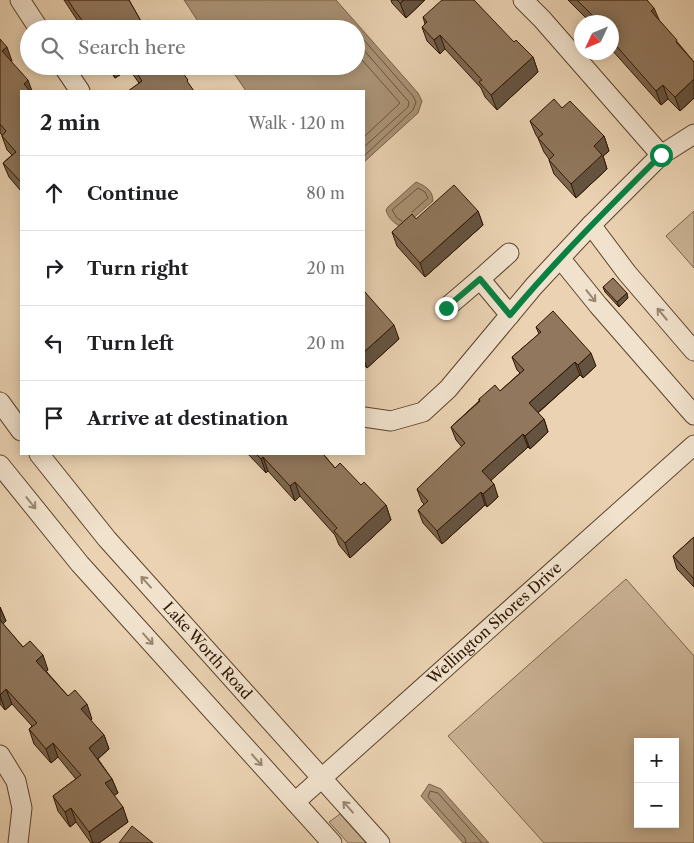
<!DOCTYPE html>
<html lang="en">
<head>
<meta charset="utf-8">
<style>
	body { margin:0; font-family:"Libre Caslon Text",serif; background:#f6f6f6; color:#202124 }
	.controls { position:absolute; right:15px; bottom:15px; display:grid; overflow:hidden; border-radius:0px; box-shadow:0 2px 12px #0003 }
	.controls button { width:45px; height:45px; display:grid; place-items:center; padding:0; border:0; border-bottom:1px solid #e0e0e0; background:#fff; color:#202124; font:25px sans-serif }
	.compass { position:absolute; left:574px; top:15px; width:45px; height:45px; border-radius:50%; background:#fff; box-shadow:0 2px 12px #0003; rotate:226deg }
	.stop { position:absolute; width:15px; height:15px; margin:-11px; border:4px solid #0b8043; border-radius:50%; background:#fff }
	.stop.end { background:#0b8043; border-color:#fff; box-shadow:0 1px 5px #0008 }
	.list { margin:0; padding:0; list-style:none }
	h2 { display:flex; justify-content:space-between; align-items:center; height:65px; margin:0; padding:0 20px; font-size:21px }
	h2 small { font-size:16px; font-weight:400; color:#757577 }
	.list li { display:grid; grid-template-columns:32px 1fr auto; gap:15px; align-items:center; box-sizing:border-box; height:75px; padding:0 20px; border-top:1px solid #e0e0e0 }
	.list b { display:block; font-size:19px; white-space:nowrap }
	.list em { font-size:16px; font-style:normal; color:#757577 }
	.icon { flex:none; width:28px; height:28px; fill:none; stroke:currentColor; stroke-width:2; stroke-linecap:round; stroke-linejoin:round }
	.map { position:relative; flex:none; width:694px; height:843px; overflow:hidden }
	.search { position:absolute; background:#fff; box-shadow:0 2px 12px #0003; left:20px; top:20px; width:345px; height:55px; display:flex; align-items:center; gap:12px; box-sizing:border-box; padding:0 18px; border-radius:28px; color:#757577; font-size:19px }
	.panel { position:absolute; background:#fff; box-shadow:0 2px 12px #0003; left:20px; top:90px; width:345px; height:365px; border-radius:0px }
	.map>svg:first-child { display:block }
	.green { fill:#cab294; stroke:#7c644a; fill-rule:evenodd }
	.water { fill:#aa9275; stroke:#786046 }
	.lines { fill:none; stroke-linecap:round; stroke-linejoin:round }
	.shore { stroke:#6c543a; stroke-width:1 }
	.minor-casing { stroke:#5d442c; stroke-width:21 }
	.minor { stroke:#f1e2cd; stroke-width:19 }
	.wall { fill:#7c6650; stroke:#2e1500 }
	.shaded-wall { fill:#655341; stroke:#2e1500 }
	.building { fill:#90775d; stroke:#2e1500 }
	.oneway { stroke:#998671 }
	.route { stroke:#0b8043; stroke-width:6 }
	.labels { text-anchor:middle; stroke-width:4; stroke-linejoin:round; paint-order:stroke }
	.street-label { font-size:15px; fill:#2e1500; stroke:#f1e2cd }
</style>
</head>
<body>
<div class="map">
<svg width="694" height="843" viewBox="0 0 694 843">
	<rect width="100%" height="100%" fill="#ead2b2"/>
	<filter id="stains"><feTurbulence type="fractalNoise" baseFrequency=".004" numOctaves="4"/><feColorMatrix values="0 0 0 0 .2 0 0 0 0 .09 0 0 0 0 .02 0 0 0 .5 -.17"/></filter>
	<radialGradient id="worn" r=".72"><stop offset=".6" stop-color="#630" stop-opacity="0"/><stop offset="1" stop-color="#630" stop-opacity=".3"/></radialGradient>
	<path class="green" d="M694 211V268L666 236Z
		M626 579 694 656V843H544L448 736ZM638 742H675V824H638Z
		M340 814 366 843H348L329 822Z"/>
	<path class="water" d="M184 0H336L418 93 422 101 418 113 364 162V91H246L229 66H356V29H203Z
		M416 182C425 186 433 190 433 201L403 227C395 225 388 218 386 210L388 207Z
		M429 784 441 789 489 843H463L421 796Z"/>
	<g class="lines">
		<path class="shore" d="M356 31 413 96 416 102 413 110 364 156
			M356 41 409 102 408 107 364 147
			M356 53 400 103 364 137
			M402 221 397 218 392 210 418 188 425 192 428 198 412 212
			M466 843 465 838 428 797 430 791 438 793 482 843"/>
		<defs>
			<g id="minor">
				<path d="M20 0 39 29"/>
				<path d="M523 0 542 19 661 155"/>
				<path d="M63 66 80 91"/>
				<path d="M591 225 627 273 694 351"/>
				<path d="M560 258 598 305 694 415"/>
				<path d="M480 279 509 253"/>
				<path d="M446 308 480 279 510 315"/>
				<path d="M0 402 21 431"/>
				<path d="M364 417 391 421 423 412 448 389 534 286 591 225 661 155 694 134"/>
				<path id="s1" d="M39 454 107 539 380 843"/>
				<path d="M0 465 80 564 332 843"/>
				<path d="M0 755 16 781 22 808 18 843"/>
				<path id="s2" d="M295 802 694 445"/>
			</g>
		</defs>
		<use href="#minor" class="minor-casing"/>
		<use href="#minor" class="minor"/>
	</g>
	<path class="wall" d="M64 0H129L142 23 154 29H83Z
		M391 0H425L406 18 392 3Z
		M568 0H647L659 20 694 62V98L680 111 668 99 661 105 612 50V22H590Z
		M423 17 514 42 533 57 538 72 497 110 485 97 481 88 445 49 440 54 427 41 422 27 425 24Z
		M0 39 12 61 11 62 21 91V191L9 177 3 163 12 155 7 150 2 136V135L0 133Z
		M107 66H172L173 68 178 66 139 83 129 69 115 78Z
		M562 108 604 136 609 151 603 156 607 169 576 198 554 174 549 160V159L544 152 538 138 536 135 530 121Z
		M478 211 483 225 425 277 397 246 392 232 416 219Z
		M603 287 628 298 619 307 605 292Z
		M364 291 399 339 367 368 364 365Z
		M536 327 596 366 583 378 580 375 538 413 544 419 548 432 530 449 528 447 491 480 498 497 487 507 485 505 442 544 423 523 418 510 424 504 422 502 417 489 462 447 456 440 451 427 479 401V399L500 391 520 373 517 370 512 357 539 334Z
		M248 454H325L324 455 335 468 361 485 386 505 391 520 350 558 339 545 335 535 300 496 295 501 268 471 266 473Z
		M694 537V587L677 569 673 556Z
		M0 607 6 621 3 624 23 647 48 670 46 671 68 696 92 719 90 720 104 735 109 749 98 759 112 779 118 793 114 795 128 822 99 843H91L76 822 70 827 58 811 53 796 76 779 58 757 51 763 34 744 29 729 32 726 12 704 5 710 0 704Z"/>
	<path class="shaded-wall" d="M404 0H425L406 18 400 3Z
		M654 8 660 22 651 11Z
		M440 35 445 49 440 54 434 40Z
		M7 47 12 61 7 66 2 51Z
		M533 57 538 72 497 110 491 95Z
		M110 66H128L129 69 115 78Z
		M694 79V98L680 111 675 97Z
		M28 80 32 91H27L24 84Z
		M663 85 668 99 661 105 656 91Z
		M604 136 609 151 603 156 607 169 576 198 571 184 594 146Z
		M478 211 483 225 425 277 420 263Z
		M627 293 628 298 619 307 617 302Z
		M394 325 399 339 367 368 364 360V352Z
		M591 353 596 366 583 378 578 365Z
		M575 362 580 375 534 416 529 403Z
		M544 419 548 432 530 449 525 436Z
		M523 434 528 447 487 484 482 471Z
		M263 457 268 471 266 473 261 459Z
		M295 482 300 496 295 501 290 486Z
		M494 484 498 497 487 507 483 494Z
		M481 492 485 505 442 544 437 531Z
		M386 505 391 520 350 558 345 543Z
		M0 607 6 621 0 627Z
		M43 655 48 670 42 675 36 661Z
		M6 689 12 704 5 710 0 695Z
		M87 704 92 719 86 723 81 709Z
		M104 735 109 749 94 762 89 748Z
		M53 743 58 757 51 763 46 749Z
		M112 779 118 793 111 798 105 783Z
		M123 807 128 822 99 843H93L89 832Z
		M71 808 76 822 70 827 65 812Z"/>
	<path class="building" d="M68 0H129L142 23 148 20 154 29H89L75 11Z
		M397 0H404L400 3Z
		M442 0H474L514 42 516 40 533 57 491 95 479 82 482 80 440 35 434 40 422 27 427 22 423 17Z
		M577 0H647L654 8 651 11 677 40 676 42 694 62V79L675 97 663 85 656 91 612 41V22H599Z
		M0 39 7 47 2 51 28 80 24 84 30 91H21V182L3 163 16 152 2 136 6 131 0 124Z
		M132 66H172L173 68 176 66H178L188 80 187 81 194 91H128L142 81Z
		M554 99 562 108 570 101 604 136 594 146 602 155 571 184 549 160 554 155 538 138 543 134 530 121Z
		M454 185 478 211 420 263 392 232 412 214 416 219Z
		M613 278 627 293 617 302 603 287Z
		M364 291 394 325 364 352Z
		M553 311 591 353 578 365 575 362 529 403 544 419 525 436 523 434 482 471 494 484 483 494 481 492 437 531 418 510 428 501 417 489 465 443 451 427 480 401 479 399 495 385 500 391 524 370 512 357 541 332 536 327Z
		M256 454H323L335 468 340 463 361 485 364 482 386 505 345 543 334 531 337 528 295 482 290 486 263 457 261 459Z
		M694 537V579L673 556Z
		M0 620 23 647 30 641 43 655 36 661 68 696 75 690 87 704 81 709 104 735 89 748 112 779 105 783 123 807 89 832 71 808 65 812 53 796 81 775 53 743 46 749 29 729 37 723 6 689 0 695Z
		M132 826 153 843H119Z"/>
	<defs><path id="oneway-shaft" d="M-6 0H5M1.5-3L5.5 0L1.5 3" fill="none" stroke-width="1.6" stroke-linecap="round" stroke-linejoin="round" transform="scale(1.25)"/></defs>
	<g class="oneway">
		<use href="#oneway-shaft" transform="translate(591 296) rotate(51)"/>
		<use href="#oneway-shaft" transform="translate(662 314) rotate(-130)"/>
		<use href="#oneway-shaft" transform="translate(31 503) rotate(51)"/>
		<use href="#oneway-shaft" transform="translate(146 582) rotate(-132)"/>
		<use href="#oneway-shaft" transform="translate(148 639) rotate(48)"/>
		<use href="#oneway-shaft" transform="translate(257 760) rotate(48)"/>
		<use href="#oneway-shaft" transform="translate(348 807) rotate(-132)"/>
	</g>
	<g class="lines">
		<path class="route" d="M446 308 480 279 510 315C557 259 609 207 661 155"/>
	</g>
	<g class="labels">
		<g class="street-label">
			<text dy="5" stroke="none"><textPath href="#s2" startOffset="268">Wellington Shores Drive</textPath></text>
			<text dy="5" stroke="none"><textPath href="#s1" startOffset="259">Lake Worth Road</textPath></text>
		</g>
	</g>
	<rect width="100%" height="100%" filter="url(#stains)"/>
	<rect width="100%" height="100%" fill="url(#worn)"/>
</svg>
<div class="controls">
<button>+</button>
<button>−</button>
</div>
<svg class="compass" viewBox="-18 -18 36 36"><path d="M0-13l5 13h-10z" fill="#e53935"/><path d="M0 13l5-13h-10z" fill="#757577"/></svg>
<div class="stop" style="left:661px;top:155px"></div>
<div class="stop end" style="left:446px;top:308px"></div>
<div class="search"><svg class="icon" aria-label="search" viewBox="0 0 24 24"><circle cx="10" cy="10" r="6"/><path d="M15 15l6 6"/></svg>Search here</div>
<section class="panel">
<h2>2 min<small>Walk · 120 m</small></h2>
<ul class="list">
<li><svg class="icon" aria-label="ahead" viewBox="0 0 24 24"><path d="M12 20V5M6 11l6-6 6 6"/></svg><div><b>Continue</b></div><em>80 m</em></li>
<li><svg class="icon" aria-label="right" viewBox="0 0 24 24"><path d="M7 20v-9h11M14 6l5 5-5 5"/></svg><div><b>Turn right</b></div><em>20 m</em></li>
<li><svg class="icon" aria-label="left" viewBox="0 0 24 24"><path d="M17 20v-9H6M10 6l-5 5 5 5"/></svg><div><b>Turn left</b></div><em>20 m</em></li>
<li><svg class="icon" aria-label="arrive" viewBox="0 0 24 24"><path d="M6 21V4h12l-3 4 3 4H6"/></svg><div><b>Arrive at destination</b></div></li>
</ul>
</section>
</div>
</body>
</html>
